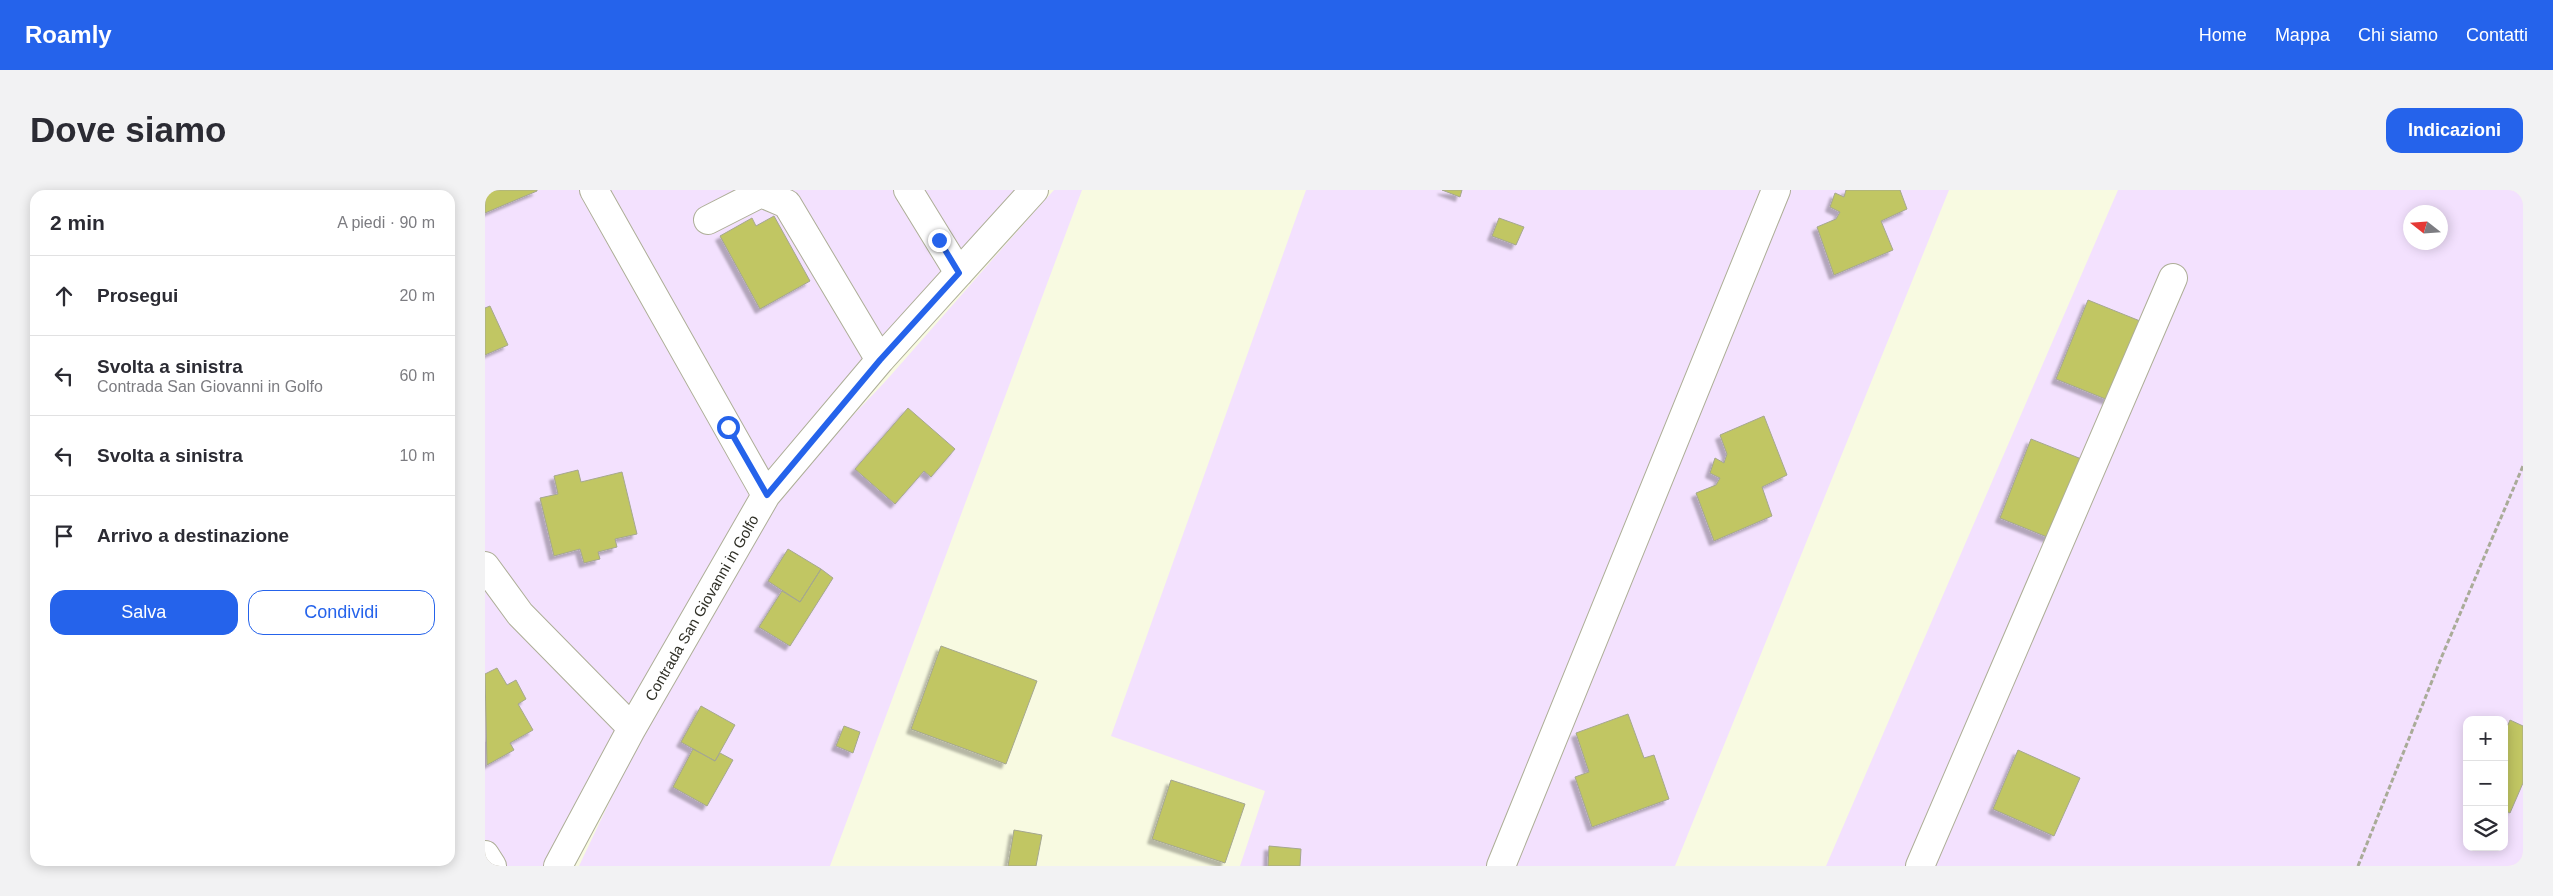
<!DOCTYPE html>
<html lang="it">
<head>
<meta charset="utf-8">
<style>
	body { margin:0; font-family:Arial,sans-serif; background:#f2f2f3; color:#2b2b33 }
	.controls { position:absolute; right:15px; bottom:15px; display:grid; overflow:hidden; border-radius:10px; box-shadow:0 2px 12px #0003 }
	.controls button { width:45px; height:45px; display:grid; place-items:center; padding:0; border:0; border-bottom:1px solid #e1e1e2; background:#fff; color:#2b2b33; font:25px sans-serif }
	.compass { position:absolute; left:1918px; top:15px; width:45px; height:45px; border-radius:50%; background:#fff; box-shadow:0 2px 12px #0003; rotate:287deg }
	.stop { position:absolute; width:15px; height:15px; margin:-11px; border:4px solid #2563eb; border-radius:50%; background:#fff }
	.stop.end { background:#2563eb; border-color:#fff; box-shadow:0 1px 5px #0008 }
	.list { margin:0; padding:0; list-style:none }
	h2 { display:flex; justify-content:space-between; align-items:center; height:65px; margin:0; padding:0 20px; font-size:21px }
	h2 small { font-size:16px; font-weight:400; color:#7c7c81 }
	.list li { display:grid; grid-template-columns:32px 1fr auto; gap:15px; align-items:center; box-sizing:border-box; height:80px; padding:0 20px; border-top:1px solid #e1e1e2 }
	.list b { display:block; font-size:19px; white-space:nowrap }
	.list p { margin:0; font-size:16px; white-space:nowrap; color:#7c7c81 }
	.list em { font-size:16px; font-style:normal; color:#7c7c81 }
	.actions { display:flex; gap:10px; padding:15px 20px }
	.actions a { flex:1; padding:11px 0; border:1px solid #2563eb; border-radius:15px; text-align:center; font-size:18px; color:#2563eb }
	.actions .main { background:#2563eb; color:#fff }
	.icon { flex:none; width:28px; height:28px; fill:none; stroke:currentColor; stroke-width:2; stroke-linecap:round; stroke-linejoin:round }
	.map { position:relative; flex:none; width:2038px; height:676px; overflow:hidden; border-radius:15px }
	header { display:flex; align-items:center; gap:30px; box-sizing:border-box; height:70px; padding:0 25px; background:#2563eb; color:#fff }
	header strong { font-size:24px }
	nav { display:flex; gap:28px; margin-inline-start:auto; font-size:18px }
	.intro { display:flex; align-items:center; justify-content:space-between; box-sizing:border-box; height:120px; padding:0 30px }
	h1 { margin:0; font-size:35px }
	.button { padding:12px 22px; border-radius:15px; background:#2563eb; color:#fff; font-size:18px; font-weight:700 }
	main { display:flex; gap:30px; padding:0 30px }
	aside { flex:1; background:#fff; border-radius:15px; box-shadow:0 2px 12px #0003 }
	.map>svg:first-child { display:block }
	.green { fill:#f3e1fe; fill-rule:evenodd }
	.building { fill:#c1c663; stroke:#a5a790; filter:url(#shadow) }
	.lines { fill:none; stroke-linecap:round; stroke-linejoin:round }
	.minor-casing { stroke:#adae97; stroke-width:30 }
	.path { stroke:#a9ab98; stroke-width:3; stroke-dasharray:5 2.5; stroke-linecap:butt }
	.minor { stroke:#fff; stroke-width:28 }
	.route { stroke:#2563eb; stroke-width:6 }
	.labels { text-anchor:middle; stroke-width:4; stroke-linejoin:round; paint-order:stroke }
	.street-label { font-size:15px; fill:#303027; stroke:#fff }
</style>
</head>
<body>
<header>
<strong>Roamly</strong>
<nav><a>Home</a><a>Mappa</a><a>Chi siamo</a><a>Contatti</a></nav>
</header>
<div class="intro"><h1>Dove siamo</h1><a class="button">Indicazioni</a></div>
<main>
<aside>
<h2>2 min<small>A piedi · 90 m</small></h2>
<ul class="list">
<li><svg class="icon" aria-label="ahead" viewBox="0 0 24 24"><path d="M12 20V5M6 11l6-6 6 6"/></svg><div><b>Prosegui</b></div><em>20 m</em></li>
<li><svg class="icon" aria-label="left" viewBox="0 0 24 24"><path d="M17 20v-9H6M10 6l-5 5 5 5"/></svg><div><b>Svolta a sinistra</b><p>Contrada San Giovanni in Golfo</p></div><em>60 m</em></li>
<li><svg class="icon" aria-label="left" viewBox="0 0 24 24"><path d="M17 20v-9H6M10 6l-5 5 5 5"/></svg><div><b>Svolta a sinistra</b></div><em>10 m</em></li>
<li><svg class="icon" aria-label="arrive" viewBox="0 0 24 24"><path d="M6 21V4h12l-3 4 3 4H6"/></svg><div><b>Arrivo a destinazione</b></div></li>
</ul>
<div class="actions"><a class="main">Salva</a><a>Condividi</a></div>
</aside>
<div class="map">
<svg width="2038" height="676" viewBox="0 0 2038 676">
	<defs>
		<filter id="shadow"><feDropShadow dx="-4.5" dy="4.5" stdDeviation="1" flood-color="#0004"/></filter>
	</defs>
	<rect width="100%" height="100%" fill="#f8fae1"/>
	<path class="green" d="M0 0H543L272 304 67 676H0Z
		M569 0H597L345 676H94C152 553 212 429 290 317 325 265 373 223 414 176 466 117 517 58 569 0Z
		M821 0H1464L1190 676H755L780 601 626 546Z
		M1633 0H2038V676H1341ZM1926 22H1956V52H1926ZM1982 530H2019V657H1982Z"/>
	<path class="building" d="M0 0H52V1L0 23Z
		M957 0H977L975 7Z
		M1361 0H1415L1422 19 1396 31 1408 60 1349 85 1332 37 1351 29 1355 22 1345 17 1350 3 1359 7Z
		M289 26 325 91 275 119 235 46 267 28 271 36Z
		M1014 28 1039 37 1031 55 1007 46Z
		M1603 110 1655 131 1623 210 1571 189Z
		M5 116 23 155 0 165V118Z
		M423 218 470 259 446 287 439 281 410 314 370 279Z
		M1279 226 1302 285 1277 297 1287 326 1229 351 1211 303 1231 295 1235 288 1225 283 1230 268 1239 273 1242 264 1235 245Z
		M1546 249 1599 270 1567 349 1515 328Z
		M93 280 96 292 137 282 152 344 130 349 132 357 113 362 115 369 99 373 95 359 69 366 55 308 73 304 69 286Z
		M303 359 336 379 315 412 283 391Z
		M336 379 348 388 305 456 274 437 297 401 315 412Z
		M456 456 552 491 521 574 426 539Z
		M12 478 22 495 31 490 41 509 33 514 48 540 25 553 29 560 2 575 0 484Z
		M216 516 250 535 230 571 196 552Z
		M1143 524 1159 568 1169 565 1184 609 1107 637 1090 587 1104 582 1091 543Z
		M2025 530 2038 536V593L2025 623 2019 620V533L2023 535Z
		M359 536 375 542 368 563 351 556Z
		M208 559 230 571 235 563 248 570 222 616 188 597Z
		M1533 560 1595 588 1569 646 1508 619Z
		M686 590 760 614 740 673 667 649Z
		M529 640 557 645 551 676H523Z
		M784 656 816 659 815 676H783Z"/>
	<g class="lines">
		<defs>
			<path id="minor" d="M109 0 281 305
				M423 0 474 83
				M223 30 276 3 302 14 395 170
				M0 376 35 424 147 538
				M0 665 7 676
				M73 676 147 538 281 305 395 170 549 0
				M1016 676 1291 0
				M1435 676 1688 88"/>
		</defs>
		<use href="#minor" class="minor-casing"/>
		<path class="path" d="M1873 676 1957 466 2038 276"/>
		<use href="#minor" class="minor"/>
	</g>
	<g class="lines">
		<path class="route" d="M243 237 282 305 395 170 474 83 454 50"/>
	</g>
	<g class="labels">
		<g class="street-label">
			<text transform="translate(217 418) rotate(-60)" y="5">Contrada San Giovanni in Golfo</text>
		</g>
	</g>
</svg>
<div class="controls">
<button>+</button>
<button>−</button>
<button><svg class="icon" aria-label="layers" viewBox="0 0 24 24"><path d="M12 4l9 5-9 5-9-5zM3 14l9 5 9-5"/></svg></button>
</div>
<svg class="compass" viewBox="-18 -18 36 36"><path d="M0-13l5 13h-10z" fill="#e53935"/><path d="M0 13l5-13h-10z" fill="#7c7c81"/></svg>
<div class="stop" style="left:243px;top:237px"></div>
<div class="stop end" style="left:454px;top:50px"></div>
</div>
</main>
</body>
</html>
